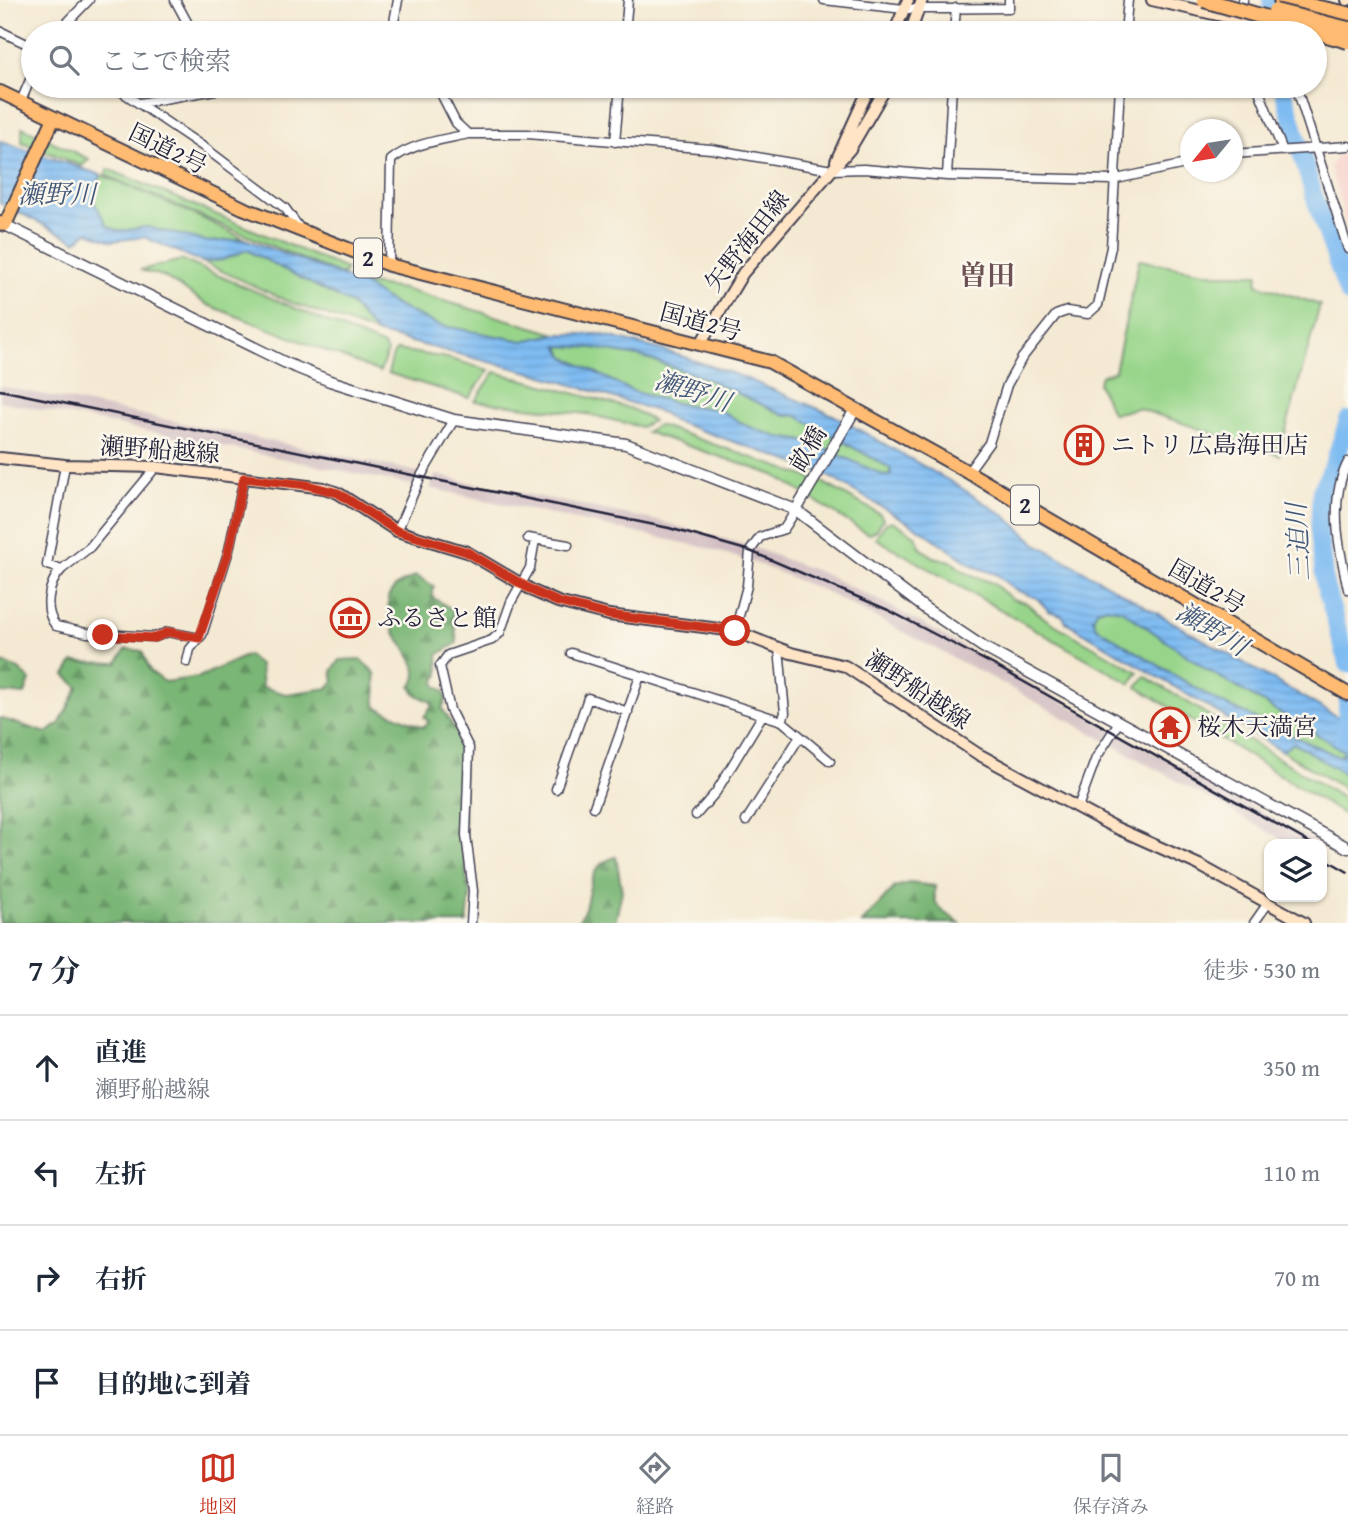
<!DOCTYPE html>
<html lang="ja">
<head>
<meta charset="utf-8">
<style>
	body { margin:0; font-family:"Gentium Book Plus","Noto Serif JP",serif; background:#f6f6f7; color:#1f2937 }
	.controls { position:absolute; right:21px; bottom:21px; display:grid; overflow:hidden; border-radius:14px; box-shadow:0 2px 5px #0004 }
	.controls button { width:63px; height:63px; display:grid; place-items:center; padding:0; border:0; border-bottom:2px solid #e0e1e3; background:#fff; color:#1f2937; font:35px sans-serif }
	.compass { position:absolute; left:1180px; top:119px; width:63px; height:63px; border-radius:50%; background:#fff; box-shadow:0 2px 5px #0004; rotate:240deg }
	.stop { position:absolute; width:21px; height:21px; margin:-16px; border:5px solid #c8321e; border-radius:50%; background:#fff }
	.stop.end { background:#c8321e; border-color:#fff; box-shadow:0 2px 7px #0008 }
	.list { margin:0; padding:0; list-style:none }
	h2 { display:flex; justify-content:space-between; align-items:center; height:91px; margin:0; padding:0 28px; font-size:30px }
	h2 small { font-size:23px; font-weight:400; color:#747a83 }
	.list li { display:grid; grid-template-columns:46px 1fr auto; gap:21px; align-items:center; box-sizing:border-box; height:105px; padding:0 28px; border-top:2px solid #e0e1e3 }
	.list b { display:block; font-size:26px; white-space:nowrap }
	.list p { margin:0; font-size:23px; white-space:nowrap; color:#747a83 }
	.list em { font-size:23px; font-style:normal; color:#747a83 }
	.icon { flex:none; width:38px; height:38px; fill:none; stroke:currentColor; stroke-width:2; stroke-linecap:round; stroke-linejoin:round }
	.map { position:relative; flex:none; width:1348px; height:923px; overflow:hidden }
	.search { position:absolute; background:#fff; box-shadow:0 2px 5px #0004; left:21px; right:21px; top:21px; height:77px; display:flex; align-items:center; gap:18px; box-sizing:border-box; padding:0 24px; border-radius:38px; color:#747a83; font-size:26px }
	.sheet { height:511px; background:#fff }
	nav { display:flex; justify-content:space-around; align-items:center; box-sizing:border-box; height:98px; border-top:2px solid #e0e1e3; background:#fff; font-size:19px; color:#747a83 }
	nav a { display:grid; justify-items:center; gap:4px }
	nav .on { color:#c8321e }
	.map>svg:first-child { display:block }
	.built { fill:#f7d0cb }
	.railway { fill:#d2bec2 }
	.green { fill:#98d58a; stroke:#5d7c62; stroke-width:2 }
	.forest { fill:url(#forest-firs); stroke:#4e6c58; stroke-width:2 }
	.water { fill:url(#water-rules); stroke:#506f96; stroke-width:2; fill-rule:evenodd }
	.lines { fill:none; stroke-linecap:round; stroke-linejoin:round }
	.river { stroke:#7fbcf2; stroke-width:18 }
	.minor-casing { stroke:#424052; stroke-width:11 }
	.tertiary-casing { stroke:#424052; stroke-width:13 }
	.secondary-casing { stroke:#424052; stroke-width:14 }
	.primary-casing { stroke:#424052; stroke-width:16 }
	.trunk-casing { stroke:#424052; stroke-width:16 }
	.motorway-casing { stroke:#424052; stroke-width:18 }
	.minor { stroke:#fff; stroke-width:8 }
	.tertiary { stroke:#fff; stroke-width:10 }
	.secondary { stroke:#ffe4c6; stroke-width:10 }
	.primary { stroke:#ffbb71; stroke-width:12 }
	.trunk { stroke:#ffbb71; stroke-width:12 }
	.motorway { stroke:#ffbb71; stroke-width:14 }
	.rail { stroke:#22223b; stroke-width:2.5 }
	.motorway-bridge-casing { stroke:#424052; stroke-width:18; stroke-linecap:butt }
	.motorway-bridge { stroke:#ffbb71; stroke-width:14 }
	.route { stroke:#c8321e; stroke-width:9 }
	.labels { text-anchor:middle; stroke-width:5; stroke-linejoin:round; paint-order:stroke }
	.shield { fill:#fbf7ec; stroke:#636270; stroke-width:2 }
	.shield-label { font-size:23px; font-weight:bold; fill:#22223b }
	.street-label { font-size:24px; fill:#22223b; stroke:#fbf7ec }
	.poi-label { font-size:24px; fill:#22223b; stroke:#fbf7ec; text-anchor:start }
	.water-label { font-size:26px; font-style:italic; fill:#43587b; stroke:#fbf7ec }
	.quarter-label { font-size:28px; font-weight:bold; fill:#6c5255; stroke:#fbf7ec }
</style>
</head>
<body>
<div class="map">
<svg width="1348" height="923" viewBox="0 0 1348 923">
	<defs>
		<pattern id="forest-firs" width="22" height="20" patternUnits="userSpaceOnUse" patternTransform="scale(1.75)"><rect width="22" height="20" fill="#7ab676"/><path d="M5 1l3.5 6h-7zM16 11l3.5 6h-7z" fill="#649462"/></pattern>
		<pattern id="water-rules" width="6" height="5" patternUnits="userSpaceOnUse" patternTransform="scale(1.75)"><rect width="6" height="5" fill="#7fbcf2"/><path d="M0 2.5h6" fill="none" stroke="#6da1d0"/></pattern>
	</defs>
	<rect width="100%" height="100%" fill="#fbf7ec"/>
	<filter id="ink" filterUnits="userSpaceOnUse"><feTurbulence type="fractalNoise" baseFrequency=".0143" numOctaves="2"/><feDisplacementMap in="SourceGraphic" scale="14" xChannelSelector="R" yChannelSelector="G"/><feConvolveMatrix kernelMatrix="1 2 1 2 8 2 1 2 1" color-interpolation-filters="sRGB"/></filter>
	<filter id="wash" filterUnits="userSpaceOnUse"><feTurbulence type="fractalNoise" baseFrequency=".00686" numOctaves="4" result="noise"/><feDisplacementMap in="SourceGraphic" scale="28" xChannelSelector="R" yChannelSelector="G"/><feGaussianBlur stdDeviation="1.57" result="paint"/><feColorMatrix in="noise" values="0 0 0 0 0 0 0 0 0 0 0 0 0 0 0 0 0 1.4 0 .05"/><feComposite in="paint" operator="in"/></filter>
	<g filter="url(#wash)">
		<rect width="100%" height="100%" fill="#f4e9d2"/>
		<path class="built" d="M1337 155H1348V230L1330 167Z"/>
		<path class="railway" d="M0 386 257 438 427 474 422 487 0 401Z
			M435 475 663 522 749 546 820 572 890 606 1320 844H1290L1000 682 824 591 758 564 707 548 430 488Z"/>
		<path class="green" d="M22 127 89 159 82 166 22 142Z
			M108 169 346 269 345 273 340 275 105 175Z
			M101 175 189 212 245 239 209 242 147 227 120 231 108 227 93 200Z
			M247 250 351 304 376 333 287 301 202 262 222 260Z
			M182 260 384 346 387 352 380 372 208 305 163 276 140 270Z
			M1139 260 1216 274H1258L1257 284 1320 305 1279 455 1137 408 1113 414 1098 384 1101 376 1115 371Z
			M361 283 403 289 556 334 523 341 438 325 395 305Z
			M558 345 594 348 643 357 705 378 782 414 797 416 890 468 891 475 885 477 811 442 778 437 747 426 720 410 675 403 632 391 565 357Z
			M397 350 447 358 489 370 469 398 388 373 393 355Z
			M495 372 632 409 653 421 641 427 587 414 475 401Z
			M658 425 822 482 880 514 883 519 877 530 868 534 774 475 646 432Z
			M892 521 915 535 921 548 933 557 951 561 964 572 993 583 1012 599 1026 603 1047 620 1138 672 1131 684 875 538 886 523Z
			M1106 607 1122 610 1206 669 1333 744 1343 751V755L1337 756 1217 701 1096 627 1093 618 1097 610Z
			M1145 676 1343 798 1347 807 1343 814 1137 687Z
			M1294 743 1348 776V791L1282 751Z"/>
		<path class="forest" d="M416 576 434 586 432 597 453 610 457 643 438 655 439 675 435 680 436 686 444 691 446 700 442 708 462 741 466 873 470 895 467 923H0V718L47 733 60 723 78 687 65 675 73 662 117 663 126 649 142 651 150 671 165 682 199 677 248 655 260 666 262 687 286 694 328 688 334 682 332 671 340 660 360 659 375 673 376 707 423 727 429 722 424 717 433 703 415 694 411 687C426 668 403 648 394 631 389 620 388 608 388 597L396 586Z
			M0 662 19 669 30 680 25 694 0 693Z
			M616 857 622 891 615 923H576C596 903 580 866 616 857Z
			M909 883 935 886C932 910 943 910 960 923H862L895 887Z"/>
		<path class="water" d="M0 141 101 175 93 200 108 227 120 231 147 227 209 242 245 239 361 283 395 305 438 325 523 341 556 334H599L666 351 740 376 833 415 955 484 1005 516 1037 544 1348 723V776L1294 743 1282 751 1066 622 1062 615 1049 611 1037 598 1015 590 996 574 975 567 923 531 823 473 671 420 663 413 537 374 376 333 351 304 247 250 222 260 202 262 144 237 112 241 88 232 76 241 0 203ZM558 346 594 348 643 357 705 378 782 414 797 416 890 468 891 475 885 476 811 442 778 437 747 426 720 410 675 403 632 391 565 357ZM1106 607 1122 610 1206 669 1333 744 1343 751V755L1337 756 1217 701 1096 627 1093 618 1097 610Z"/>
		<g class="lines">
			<path class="river" d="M1271 0 1272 33
				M1282 86 1314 196 1348 294
				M1348 420 1334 463 1321 491 1319 533 1325 585 1348 664
				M1344 739 1348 697"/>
		</g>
	</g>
	<g filter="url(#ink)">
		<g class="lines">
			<defs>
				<path id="minor" d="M175 0 187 22 184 33
					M824 0 904 9 1009 8V0
					M1243 0 1241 21 1244 33
					M0 31 33 47
					M57 33 89 0
					M392 33 398 0
					M625 33 628 0
					M954 33 956 8
					M1125 33 1128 0
					M113 86 205 148 285 208 301 230
					M437 86 456 123 468 134H527L711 149 832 170 864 169 947 176 1112 180 1190 163
					M1257 86 1283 151
					M1296 86 1348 249
					M21 101 33 73
					M140 103 239 86
					M615 142 620 86
					M1232 154 1348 146
					M947 176 952 86
					M389 265 391 160C412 143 442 140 468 134
					M1348 462C1328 500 1339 549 1348 589
					M65 465 47 565 62 569 90 547 156 467
					M968 472 989 443 1007 385 1022 358 1056 315 1067 311 1088 314 1098 305 1111 247 1120 86
					M397 531 421 476 454 420
					M528 538 568 545
					M62 569C48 583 43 610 56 626L87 633 155 637 168 632 199 638
					M735 631 747 586 750 551 760 537 784 529 796 510
					M779 648 785 713 782 721
					M571 653 782 721 830 761
					M187 662 190 649 202 635 229 550 244 478
					M556 789 588 698 628 712
					M594 807 640 676
					M1078 807 1096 758 1119 722
					M696 815 716 792 762 716
					M746 821 799 738
					M471 923 473 891 466 835 469 748 450 710 440 666 448 655 492 640 500 633 511 602 530 568 535 540
					M1254 923 1268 903"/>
				<path id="tertiary" d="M5 225 288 364 330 381 454 420 626 444 796 510 926 609 983 647 1348 848
					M796 510 856 408"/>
				<path id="secondary" d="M1152 0 1297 33
					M1347 0H1348
					M894 33 908 0
					M910 33 922 0
					M836 161 870 86
					M701 343 743 273 850 149 887 86
					M0 458 65 465 156 467 324 488 338 493 397 531 467 552 535 592 558 602 609 615 735 631 791 653 845 666 978 754 1112 826 1199 865 1304 923"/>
				<path id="primary" d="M0 223 5 225 54 118"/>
				<path id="trunk" d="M0 92 243 208 389 265 770 362 968 472 1348 694"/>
				<path id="motorway" d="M1281 0 1348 14"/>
			</defs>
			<use href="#minor" class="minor-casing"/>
			<use href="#tertiary" class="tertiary-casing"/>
			<use href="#secondary" class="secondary-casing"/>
			<use href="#primary" class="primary-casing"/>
			<use href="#trunk" class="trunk-casing"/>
			<use href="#motorway" class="motorway-casing"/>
			<use href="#minor" class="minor"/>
			<use href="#tertiary" class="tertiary"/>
			<use href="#secondary" class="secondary"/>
			<use href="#primary" class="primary"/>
			<use href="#trunk" class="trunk"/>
			<use href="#motorway" class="motorway"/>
			<path class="rail" d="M0 390 669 528 750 551 888 610 994 665 1312 844
				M1322 857 1348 872"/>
			<defs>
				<path id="motorway-bridge" d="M1204 0 1348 41
					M1275 11 1348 29"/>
			</defs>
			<use href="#motorway-bridge" class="motorway-bridge-casing"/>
			<use href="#motorway-bridge" class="motorway-bridge"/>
		</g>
	</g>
	<g class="lines" filter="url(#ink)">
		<path class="route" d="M103 635 155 638 168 632 199 638 229 550 244 478 307 485 338 493 397 531 467 552 535 592 558 602 609 615 735 631"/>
	</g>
	<defs>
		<symbol id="building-ring" viewBox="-11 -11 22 22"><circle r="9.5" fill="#fbf7ec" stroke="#c8321e" stroke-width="1.5"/><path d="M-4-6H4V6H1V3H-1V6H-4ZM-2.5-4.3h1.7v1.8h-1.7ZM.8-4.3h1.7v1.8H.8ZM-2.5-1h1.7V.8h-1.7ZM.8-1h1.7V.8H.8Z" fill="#c8321e"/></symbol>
		<symbol id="museum-ring" viewBox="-11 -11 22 22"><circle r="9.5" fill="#fbf7ec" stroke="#c8321e" stroke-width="1.5"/><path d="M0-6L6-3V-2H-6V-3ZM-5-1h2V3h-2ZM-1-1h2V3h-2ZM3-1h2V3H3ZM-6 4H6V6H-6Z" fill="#c8321e"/></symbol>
		<symbol id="temple-ring" viewBox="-11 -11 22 22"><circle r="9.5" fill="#fbf7ec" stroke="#c8321e" stroke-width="1.5"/><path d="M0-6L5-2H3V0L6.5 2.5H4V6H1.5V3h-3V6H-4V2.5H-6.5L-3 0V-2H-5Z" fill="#c8321e"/></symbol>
	</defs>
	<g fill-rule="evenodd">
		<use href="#building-ring" x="1062" y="423" width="44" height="44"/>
		<use href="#museum-ring" x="328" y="596" width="44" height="44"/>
		<use href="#temple-ring" x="1148" y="705" width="44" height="44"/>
	</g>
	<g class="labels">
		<g class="shield">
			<rect x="354" y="238.5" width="28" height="39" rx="5"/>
			<rect x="1011" y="485.5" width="28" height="39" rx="5"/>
		</g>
		<g class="shield-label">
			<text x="368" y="266">2</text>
			<text x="1025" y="513">2</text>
		</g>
		<g class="street-label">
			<text transform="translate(168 149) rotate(26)" y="8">国道2号</text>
			<text transform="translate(747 241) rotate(-52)" y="8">矢野海田線</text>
			<text transform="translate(701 322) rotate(15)" y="8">国道2号</text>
			<text transform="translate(808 449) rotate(-59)" y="8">畝橋</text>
			<text transform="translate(160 450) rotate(4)" y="8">瀬野船越線</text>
			<text transform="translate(1207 587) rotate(30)" y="8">国道2号</text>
			<text transform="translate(918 690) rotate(34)" y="8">瀬野船越線</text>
		</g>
		<g class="poi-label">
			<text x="1111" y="453">ニトリ 広島海田店</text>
			<text x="377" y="626">ふるさと館</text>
			<text x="1197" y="735">桜木天満宮</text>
		</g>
		<g class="water-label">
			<text x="57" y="203">瀬野川</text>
			<text transform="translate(693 391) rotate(18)" y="9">瀬野川</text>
			<text transform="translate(1298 542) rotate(-93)" y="9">三迫川</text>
			<text transform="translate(1212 629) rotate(31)" y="9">瀬野川</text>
		</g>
		<g class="quarter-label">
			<text x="987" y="285">曽田</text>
		</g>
	</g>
</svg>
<div class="controls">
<button><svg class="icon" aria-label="layers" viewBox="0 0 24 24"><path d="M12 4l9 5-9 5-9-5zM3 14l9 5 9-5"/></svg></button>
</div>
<svg class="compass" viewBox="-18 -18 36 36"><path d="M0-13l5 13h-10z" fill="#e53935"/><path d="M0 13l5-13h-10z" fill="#747a83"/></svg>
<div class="stop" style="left:735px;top:631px"></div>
<div class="stop end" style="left:103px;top:635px"></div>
<div class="search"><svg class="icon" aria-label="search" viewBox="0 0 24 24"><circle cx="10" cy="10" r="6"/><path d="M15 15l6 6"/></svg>ここで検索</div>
</div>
<section class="sheet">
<h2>7 分<small>徒歩 · 530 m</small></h2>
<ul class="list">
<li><svg class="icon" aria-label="ahead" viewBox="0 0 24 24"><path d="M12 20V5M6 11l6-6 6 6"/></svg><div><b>直進</b><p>瀬野船越線</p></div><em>350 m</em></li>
<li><svg class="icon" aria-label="left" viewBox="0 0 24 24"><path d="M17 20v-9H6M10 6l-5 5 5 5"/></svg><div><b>左折</b></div><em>110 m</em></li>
<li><svg class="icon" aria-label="right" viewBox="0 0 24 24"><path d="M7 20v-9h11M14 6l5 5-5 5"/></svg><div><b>右折</b></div><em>70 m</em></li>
<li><svg class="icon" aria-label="arrive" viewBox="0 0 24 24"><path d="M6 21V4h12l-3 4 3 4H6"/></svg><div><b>目的地に到着</b></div></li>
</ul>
</section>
<nav>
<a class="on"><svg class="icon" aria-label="map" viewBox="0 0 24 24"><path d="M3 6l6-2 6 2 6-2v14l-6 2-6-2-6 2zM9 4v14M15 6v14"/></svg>地図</a>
<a><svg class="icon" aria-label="directions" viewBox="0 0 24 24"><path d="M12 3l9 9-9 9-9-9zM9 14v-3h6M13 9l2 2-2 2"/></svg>経路</a>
<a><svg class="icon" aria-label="saved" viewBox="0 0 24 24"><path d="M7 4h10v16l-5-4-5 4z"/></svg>保存済み</a>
</nav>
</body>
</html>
